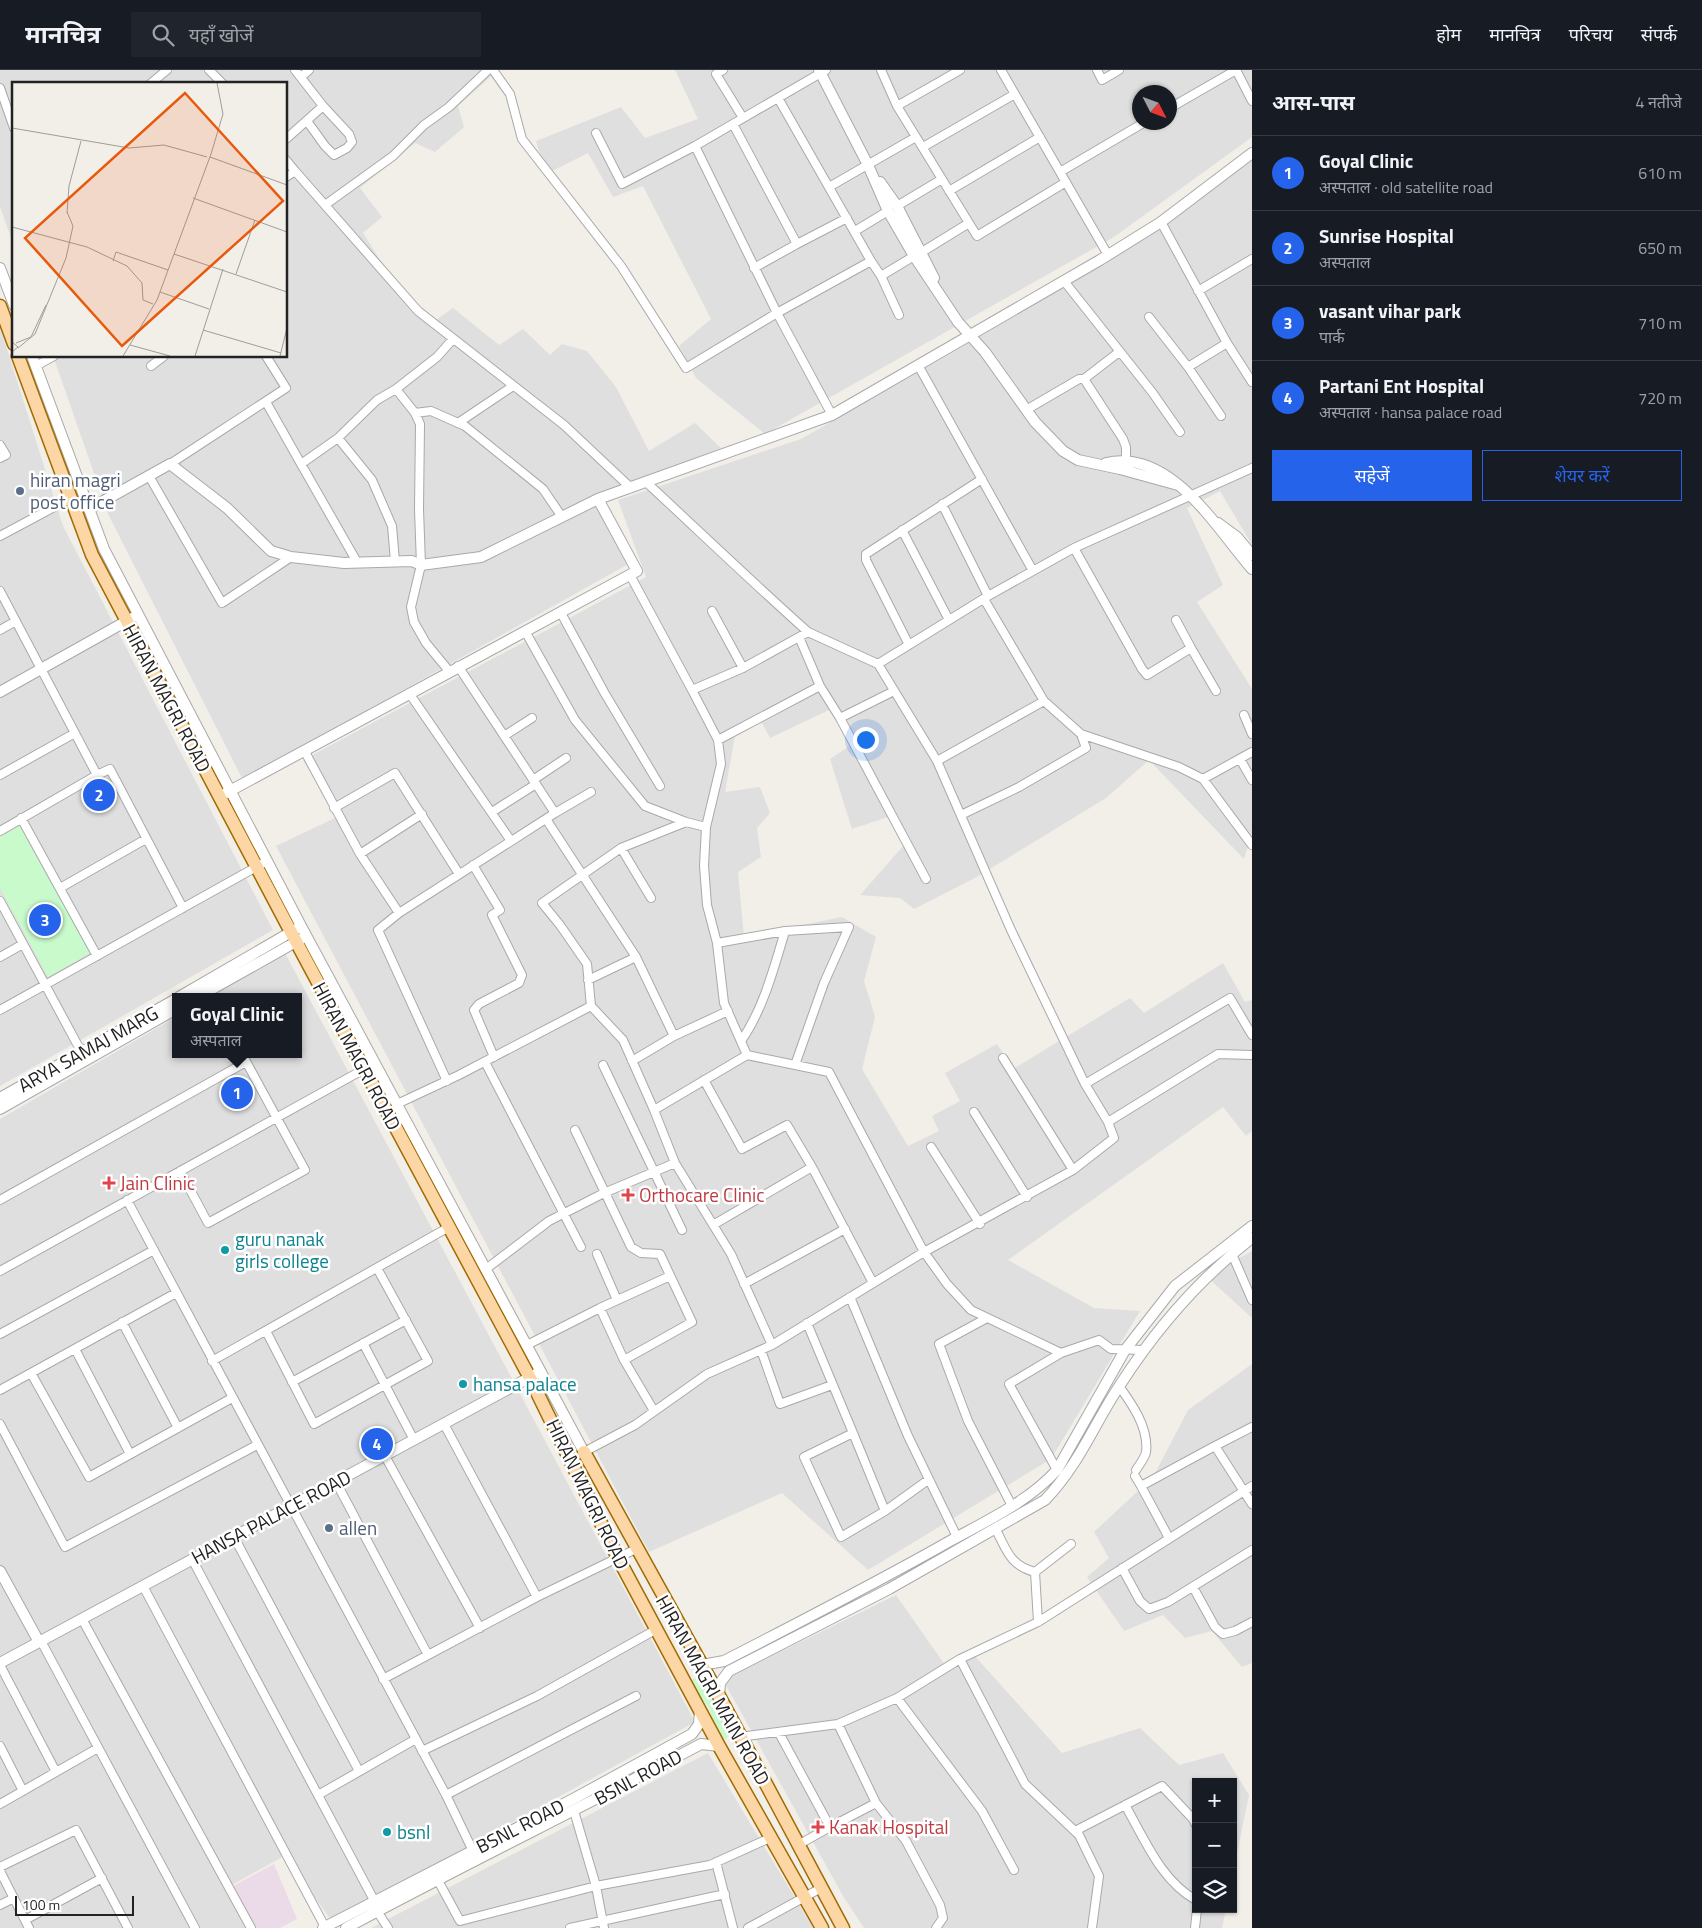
<!DOCTYPE html>
<html lang="hi">
<head>
<meta charset="utf-8">
<style>
	body { margin:0; font-family:"Titillium Web","Noto Sans Devanagari",sans-serif; background:#20242c; color:#f1f3f6 }
	.controls { position:absolute; right:15px; bottom:15px; display:grid; overflow:hidden; border-radius:0px; box-shadow:0 1px 4px #0004 }
	.controls button { width:45px; height:45px; display:grid; place-items:center; padding:0; border:0; border-bottom:1px solid #363941; background:#171b24; color:#f1f3f6; font:25px sans-serif }
	.compass { position:absolute; left:1132px; top:15px; width:45px; height:45px; border-radius:50%; background:#171b24; box-shadow:0 1px 4px #0004; rotate:132deg }
	.scale { position:absolute; left:15px; bottom:12px; width:119px; box-sizing:border-box; padding-left:5px; border:2px solid #222; border-top:0; font-size:14px; line-height:18px; white-space:nowrap; color:#222; -webkit-text-stroke:4px #fff; paint-order:stroke }
	.you { position:absolute; left:865px; top:669px; width:18px; height:18px; margin:-12px; border:4px solid #fff; border-radius:50%; background:#1a73e8; box-shadow:0 0 0 8px #1a73e833 }
	.badge { display:grid; place-items:center; width:32px; height:32px; border-radius:50%; background:#2563eb; color:#fff; font-size:16px; font-weight:700 }
	.pin { position:absolute; translate:-50% -50%; border:2px solid #fff; box-shadow:0 1px 5px #0006 }
	.popup { position:absolute; left:172px; top:923px; width:130px; height:65px; box-sizing:border-box; display:grid; place-content:center; border-radius:0px; background:#171b24; filter:drop-shadow(0 1px 4px #0005); font-size:16px; white-space:nowrap; color:#9ea1a6 }
	.popup b { font-size:19px; color:#f1f3f6 }
	.popup::after { content:''; position:absolute; left:50%; top:100%; margin-left:-10px; border:10px solid transparent; border-top-color:#171b24 }
	.list { margin:0; padding:0; list-style:none }
	h2 { display:flex; justify-content:space-between; align-items:center; height:65px; margin:0; padding:0 20px; font-size:21px }
	h2 small { font-size:16px; font-weight:400; color:#9ea1a6 }
	.list li { display:grid; grid-template-columns:32px 1fr auto; gap:15px; align-items:center; box-sizing:border-box; height:75px; padding:0 20px; border-top:1px solid #363941 }
	.list b { display:block; font-size:19px; white-space:nowrap }
	.list p { margin:0; font-size:16px; white-space:nowrap; color:#9ea1a6 }
	.list em { font-size:16px; font-style:normal; color:#9ea1a6 }
	.actions { display:flex; gap:10px; padding:15px 20px }
	.actions a { flex:1; padding:11px 0; border:1px solid #2563eb; border-radius:0px; text-align:center; font-size:18px; color:#2563eb }
	.actions .main { background:#2563eb; color:#fff }
	.icon { flex:none; width:28px; height:28px; fill:none; stroke:currentColor; stroke-width:2; stroke-linecap:round; stroke-linejoin:round }
	.map { position:relative; flex:none; width:1252px; height:1858px; overflow:hidden }
	header { display:flex; align-items:center; gap:30px; box-sizing:border-box; height:70px; padding:0 25px; background:#171b24; border-bottom:1px solid #363941 }
	header strong { font-size:24px }
	nav { display:flex; gap:28px; margin-inline-start:auto; font-size:18px }
	.search { width:350px; height:45px; background:#20242c; display:flex; align-items:center; gap:12px; box-sizing:border-box; padding:0 18px; border-radius:0px; color:#9ea1a6; font-size:19px }
	main { display:flex }
	aside { flex:1; background:#171b24 }
	.map>svg:first-child { display:block }
	.residential { fill:#e0dfdf; fill-rule:evenodd }
	.industrial { fill:#ebdbe8 }
	.park { fill:#c8facc }
	.lines { fill:none; stroke-linecap:round; stroke-linejoin:round }
	.minor-casing { stroke:#a9a9a9; stroke-width:10 }
	.tertiary-casing { stroke:#a9a9a9; stroke-width:12 }
	.primary-casing { stroke:#a06b00; stroke-width:15 }
	.minor { stroke:#fff; stroke-width:8 }
	.tertiary { stroke:#fff; stroke-width:10 }
	.primary { stroke:#fcd6a4; stroke-width:12 }
	.service-dot { fill:#5c6f8a; stroke:#fff; stroke-width:2 }
	.health-dot { fill:#e0444e; stroke:#fff; stroke-width:2 }
	.culture-dot { fill:#0f9aa8; stroke:#fff; stroke-width:2 }
	.labels { text-anchor:middle; stroke-width:5; stroke-linejoin:round; paint-order:stroke }
	.service-label { font-size:19px; fill:#4e5e75; stroke:#fff; text-anchor:start }
	.street-label { font-size:19px; fill:#222; stroke:#fff }
	.health-label { font-size:19px; fill:#be3a42; stroke:#fff; text-anchor:start }
	.culture-label { font-size:19px; fill:#0d838f; stroke:#fff; text-anchor:start }
	.inset-road { fill:none; stroke:#9f9d99; stroke-width:1 }
	.view { fill:#e8590c; fill-opacity:0.15; stroke:#e8590c; stroke-width:2.5 }
	.inset-edge { fill:none; stroke:#222; stroke-width:2.5 }
</style>
</head>
<body>
<header>
<strong>मानचित्र</strong>
<div class="search"><svg class="icon" aria-label="search" viewBox="0 0 24 24"><circle cx="10" cy="10" r="6"/><path d="M15 15l6 6"/></svg>यहाँ खोजें</div>
<nav><a>होम</a><a>मानचित्र</a><a>परिचय</a><a>संपर्क</a></nav>
</header>
<main>
<div class="map">
<svg width="1252" height="1858" viewBox="0 0 1252 1858">
	<rect width="100%" height="100%" fill="#f2efe9"/>
	<path class="residential" d="M0 0H498L458 36 464 57 435 82 415 73 360 118 382 147 363 163 386 199 433 252 453 238 499 275 523 259 550 285 562 274 587 281 616 317 649 381 695 353 721 378 597 428 632 492 243 710 109 446 53 286H286V14H14V176L0 137Z
		M675 0H1252V67L1114 167 765 364 696 308 679 276 711 249 643 116 613 127 588 83 546 104 536 71 621 37 645 68 698 49ZM1140 22H1170V52H1140Z
		M1252 89V475L1220 421 1187 438 1223 515 1197 532 1252 619V763L1244 789 1149 690 1106 728 975 808 914 839 900 828 860 825 905 774 894 745 852 759 830 689 851 675 831 639 770 668 761 651 735 666 725 722 760 717 770 743 757 758 761 787 738 802 744 867 842 847 876 867 864 911 875 947 862 999 908 1076 939 1061 932 1046 960 1031 945 1003 997 974 1013 999 1130 928 1144 943 1223 893 1245 932 1252 930V1061L1246 1066 1223 1037 1008 1190 1094 1238 1140 1241 1051 1389 868 1500 782 1423 649 1482 276 776 337 747 303 690 646 507 618 430 801 369 945 287 1134 175Z
		M0 257 63 456 273 860 0 1016Z
		M285 883 695 1652 332 1851 284 1786 230 1816 248 1858H0V1049L176 947V984H298V927H210Z
		M1252 1181V1248L1206 1206Z
		M1252 1294V1593L1242 1597 1212 1561 1185 1568 1163 1545 1124 1561 1087 1507 1109 1488 1094 1462 1153 1407 1188 1340Z
		M896 1525 945 1595 973 1584 1062 1683 1140 1658 1179 1695 1223 1683 1249 1725 1233 1803V1712H1196V1839H1226L1222 1858H864L843 1826 723 1610Z
		M708 1683 813 1858H371Z"/>
	<path class="industrial" d="M274 1794 297 1849 280 1858H253L231 1817Z"/>
	<path class="park" d="M20 756 90 883 48 907 0 818V767Z
		M698 1606C709 1608 709 1623 713 1633 719 1645 729 1650 733 1662L725 1669 720 1668 708 1636 693 1621 691 1611Z"/>
	<g class="lines">
		<defs>
			<path id="minor" d="M209 0 223 14
				M295 0 323 36 349 64 352 72 347 78 334 85 325 76 307 51
				M493 0 510 24 522 69 621 196 686 298 777 243 832 345
				M723 0 716 4 743 48
				M881 0 897 36 977 166 1066 112
				M1001 0 1108 185
				M1097 0 1102 10 1119 0
				M1236 0 1252 31
				M301 7 309 0
				M150 14 167 0
				M0 18 14 58
				M778 28 871 191
				M897 36 960 0
				M1170 38 1236 0
				M733 54 797 174 847 148
				M596 63 622 114 695 76 777 243 871 191 881 206 914 186
				M286 69 323 36
				M695 76 826 0
				M923 77 1015 24
				M286 90 295 101
				M1060 102 1145 52
				M286 107 295 101 418 241 564 355 631 418
				M829 117 916 67
				M949 121 1040 67
				M325 135 393 86 424 55 449 37 488 0
				M897 136 942 109
				M1161 152 1227 273 1252 312
				M855 161 888 141
				M922 182 969 153
				M754 198 797 174
				M881 206 899 245
				M1064 211 1152 322 1180 362
				M1198 221 1252 189
				M1149 247 1188 297 1221 346
				M918 295 1033 501
				M36 296 54 286
				M151 296 164 286
				M1188 297 1227 273
				M1084 309 1123 369 1126 377V391
				M396 319 437 287 453 269
				M266 332 301 394
				M1026 340 1079 309H1084L1119 282
				M415 343 431 341 465 356 543 419 562 447
				M458 353 513 316
				M338 368 372 410 392 456 395 491
				M0 375 6 385 0 388
				M170 394 286 318 266 286
				M149 406 222 533 291 487
				M646 412C700 462 753 513 808 562
				M942 434 988 526
				M902 460 949 550
				M0 466 71 428
				M1074 478 1142 599 1147 605 1191 578 1176 550
				M357 492 301 394 338 368 377 330 396 319 415 343 420 354 419 439 421 495 411 537 414 552 426 573 449 601
				M630 505 692 620 743 598 808 562 878 594 937 691 1011 860 1085 1014 1108 1052
				M0 521 97 705 0 761
				M984 529 1044 631 1081 664 1179 697 1203 709 1252 775
				M712 541 743 598
				M561 543 604 622 660 716
				M0 560 16 551
				M799 567 820 616 840 648 926 809
				M909 575 866 490V484L982 409
				M1191 578 1216 621
				M878 594 988 526 1074 478 1252 398
				M692 620 718 670 721 694 706 757
				M409 623 511 771
				M1244 645 1252 664
				M840 648 894 621
				M504 666 532 648
				M718 670 820 616
				M304 680 360 784 399 843
				M1240 689 1252 710
				M937 691 1044 631
				M0 705 75 663
				M97 705 110 699 183 838
				M1203 709 1252 682
				M533 710 566 688
				M334 738 395 703 459 804
				M492 742 536 714
				M555 743 591 722
				M961 745 1019 717 1086 678 1081 664
				M21 748 97 886
				M546 749 636 887 674 966
				M621 778 651 828
				M360 784 422 744
				M473 795 500 840 492 845 522 905 519 913 479 934 474 940 494 987
				M60 818 146 769
				M0 831 83 985
				M717 873 785 861 849 857 824 913 795 995
				M0 887 23 874
				M588 910 636 887
				M591 936 623 970 654 1040
				M0 940 267 791
				M741 971C763 940 774 898 785 861
				M747 985 829 1002 924 1182 947 1214 971 1240 1061 1283 1099 1270 1111 1279 1144 1280
				M1003 988 1073 1100
				M632 991 674 966 728 941
				M485 992 581 1177
				M603 995 682 1160
				M704 1010 742 1079 787 1055 812 1097
				M447 1011 378 860 399 843 555 743 458 596
				M1085 1014 1230 928 1252 965
				M397 1034 459 1005 591 936 587 894 560 855 542 833 621 778 686 752
				M974 1042 1027 1127
				M575 1060 631 1177 641 1183 660 1184 692 1252 624 1290
				M931 1077 980 1154
				M675 1093 731 1184 772 1275
				M180 1101 208 1153 305 1100 242 984
				M0 1130 246 992
				M127 1130 446 1725 472 1779
				M713 1155 812 1097 873 1213
				M597 1184 617 1230
				M1232 1184 1252 1230
				M486 1199 549 1151 604 1123 675 1093 654 1040 747 985 724 933 717 873 707 835 704 796 706 757 686 752 645 736 575 650 525 561
				M0 1201 368 997
				M744 1214 845 1159
				M850 1227 908 1366 957 1467
				M600 1238 624 1290 654 1341
				M987 1248 939 1274 968 1351 1012 1436
				M122 1252 178 1358
				M807 1253 853 1363 804 1387 841 1467 885 1441 928 1410
				M266 1261 314 1354 428 1291 377 1198
				M0 1264 154 1180
				M363 1273 414 1370
				M527 1275 600 1238 670 1206
				M75 1279 130 1384
				M761 1280 780 1334 832 1315
				M212 1291 449 1157
				M31 1303 89 1407 232 1328
				M292 1312 406 1250
				M1119 1316C1132 1334 1149 1358 1146 1382 1145 1388 1139 1395 1136 1400
				M0 1320 176 1223
				M0 1354 65 1477 257 1375
				M444 1354 537 1527
				M853 1363 885 1441
				M1215 1376 1252 1357
				M584 1382 635 1355 707 1304 772 1275 924 1182 1073 1100 1114 1068 1108 1052 1218 984 1252 985
				M385 1386 480 1558
				M1057 1400 1009 1314 1061 1283
				M1135 1406 1141 1416
				M336 1412 428 1585
				M995 1458C1007 1480 1009 1495 1035 1502
				M234 1467 359 1701
				M1169 1468 1141 1416 1215 1376 1252 1434
				M192 1489 375 1832
				M1122 1498 1140 1531 1149 1539 1168 1532 1252 1480
				M143 1516 325 1857
				M1193 1517 1215 1557 1223 1564 1235 1561 1252 1552
				M82 1549 251 1858
				M1038 1552 1035 1502 1071 1474
				M41 1571 195 1858
				M960 1589 1038 1552 1252 1416
				M0 1595 56 1702
				M383 1609 537 1527 636 1479
				M897 1628 982 1741 1014 1800
				M838 1654 876 1733 906 1771 940 1835 943 1848 936 1858
				M779 1663 830 1757 876 1733
				M739 1667 838 1654 897 1628 960 1589 1025 1714 1079 1765 1099 1806 1092 1858
				M0 1676 23 1721
				M422 1681 537 1626 657 1559
				M318 1725 416 1669
				M446 1725 636 1626
				M0 1734 98 1678
				M1125 1735C1144 1768 1161 1811 1196 1830
				M574 1741 596 1816 710 1795 772 1767
				M1075 1761 1162 1716 1193 1749 1196 1755
				M798 1775 830 1757
				M716 1792 733 1858
				M0 1797 76 1760 128 1858
				M0 1801 29 1858
				M435 1805 460 1851 596 1816 604 1858
				M0 1835 14 1828
				M377 1841 388 1858
				M25 1850 102 1808
				M570 1858 725 1824
				M748 1858 821 1818
				M1195 1858 1197 1839"/>
			<path id="tertiary" d="M819 0 868 95 888 141 914 186 958 252 985 282 1035 352 1063 381 1078 390 1120 399 1178 415
				M880 112 897 136 934 208
				M0 198 14 235
				M32 286 104 479 301 856 584 1382
				M1106 393C1171 378 1217 459 1252 499
				M89 439 170 394 227 438 271 481 291 487 344 493 412 491 421 495 481 487 598 429 832 345 1100 190 1161 152 1252 83
				M1218 453 1237 467 1252 485
				M0 622 132 548
				M226 723 637 501 598 429
				M179 927 298 858
				M198 927 301 869
				M0 1028 176 929
				M0 1039 176 939
				M0 1501 39 1572
				M0 1593 536 1304
				M702 1595 724 1591C800 1552 876 1513 950 1471 986 1451 1028 1432 1057 1400L1125 1280 1175 1216 1252 1156
				M719 1626 720 1613 729 1601 889 1519 1045 1430C1079 1395 1094 1354 1120 1315 1156 1259 1199 1209 1252 1168
				M323 1858 575 1728 692 1664 699 1654 700 1640
				M346 1858C463 1795 583 1737 701 1674L719 1676"/>
			<path id="primary" d="M0 236 14 274
				M18 286 92 485 291 862 530 1308 618 1488 719 1676 822 1858
				M584 1382 719 1626 843 1858"/>
		</defs>
		<use href="#minor" class="minor-casing"/>
		<use href="#tertiary" class="tertiary-casing"/>
		<use href="#primary" class="primary-casing"/>
		<use href="#minor" class="minor"/>
		<use href="#tertiary" class="tertiary"/>
		<use href="#primary" class="primary"/>
	</g>
	<g class="service-dot">
		<circle cx="20" cy="421" r="5"/>
		<circle cx="329" cy="1458" r="5"/>
	</g>
	<g class="health-dot">
		<path d="M106.5 1105.5h5v5h5v5h-5v5h-5v-5h-5v-5h5z"/>
		<path d="M625.5 1117.5h5v5h5v5h-5v5h-5v-5h-5v-5h5z"/>
		<path d="M815.5 1749.5h5v5h5v5h-5v5h-5v-5h-5v-5h5z"/>
	</g>
	<g class="culture-dot">
		<circle cx="225" cy="1180" r="5"/>
		<circle cx="463" cy="1314" r="5"/>
		<circle cx="387" cy="1762" r="5"/>
	</g>
	<g class="labels">
		<g class="service-label">
			<text x="30" y="417">hiran magri<tspan x="30" dy="22">post office</tspan></text>
			<text x="339" y="1465">allen</text>
		</g>
		<g class="street-label">
			<text transform="translate(167 628) rotate(62)" y="7">HIRAN MAGRI ROAD</text>
			<text transform="translate(88 979) rotate(-29)" y="7">ARYA SAMAJ MARG</text>
			<text transform="translate(357 986) rotate(62)" y="7">HIRAN MAGRI ROAD</text>
			<text transform="translate(588 1424) rotate(64)" y="7">HIRAN MAGRI ROAD</text>
			<text transform="translate(271 1447) rotate(-28)" y="7">HANSA PALACE ROAD</text>
			<text transform="translate(713 1620) rotate(61)" y="7">HIRAN MAGRI MAIN ROAD</text>
			<text transform="translate(638 1707) rotate(-28)" y="7">BSNL ROAD</text>
			<text transform="translate(520 1756) rotate(-27)" y="7">BSNL ROAD</text>
		</g>
		<g class="health-label">
			<text x="120" y="1120">Jain Clinic</text>
			<text x="639" y="1132">Orthocare Clinic</text>
			<text x="829" y="1764">Kanak Hospital</text>
		</g>
		<g class="culture-label">
			<text x="235" y="1176">guru nanak<tspan x="235" dy="22">girls college</tspan></text>
			<text x="473" y="1321">hansa palace</text>
			<text x="397" y="1769">bsnl</text>
		</g>
	</g>
	<g transform="translate(12 12)">
		<rect width="275" height="275" fill="#f2efe9"/>
		<path class="inset-road" d="M0 46 117 66 152 63 195 75M198 75 275 103M181 116 275 150M55 131 57 104 69 59M0 145 75 165 115 184 130 201 131 218 141 222M162 172 275 210M101 179 104 170 156 188M224 192 243 138M148 210 197 227M191 248 269 271M0 260 6 265 0 270M4 261 19 255 34 223M118 263 158 274M6 266 23 252 54 176 61 144 55 130M111 274 145 218 199 72 211 32 205 1M183 274 211 187M268 274 275 246"/>
		<path class="view" d="M173 11 271 119 110 264 13 156Z"/>
		<rect width="275" height="275" class="inset-edge"/>
	</g>
</svg>
<div class="controls">
<button>+</button>
<button>−</button>
<button><svg class="icon" aria-label="layers" viewBox="0 0 24 24"><path d="M12 4l9 5-9 5-9-5zM3 14l9 5 9-5"/></svg></button>
</div>
<svg class="compass" viewBox="-18 -18 36 36"><path d="M0-13l5 13h-10z" fill="#e53935"/><path d="M0 13l5-13h-10z" fill="#9ea1a6"/></svg>
<div class="scale">100 m</div>
<div class="you"></div>
<div class="pin badge" style="left:237px;top:1023px">1</div>
<div class="popup"><b>Goyal Clinic</b>अस्पताल</div>
<div class="pin badge" style="left:99px;top:725px">2</div>
<div class="pin badge" style="left:45px;top:850px">3</div>
<div class="pin badge" style="left:377px;top:1374px">4</div>
</div>
<aside>
<h2>आस-पास<small>4 नतीजे</small></h2>
<ul class="list">
<li><span class="badge">1</span><div><b>Goyal Clinic</b><p>अस्पताल · old satellite road</p></div><em>610 m</em></li>
<li><span class="badge">2</span><div><b>Sunrise Hospital</b><p>अस्पताल</p></div><em>650 m</em></li>
<li><span class="badge">3</span><div><b>vasant vihar park</b><p>पार्क</p></div><em>710 m</em></li>
<li><span class="badge">4</span><div><b>Partani Ent Hospital</b><p>अस्पताल · hansa palace road</p></div><em>720 m</em></li>
</ul>
<div class="actions"><a class="main">सहेजें</a><a>शेयर करें</a></div>
</aside>
</main>
</body>
</html>
